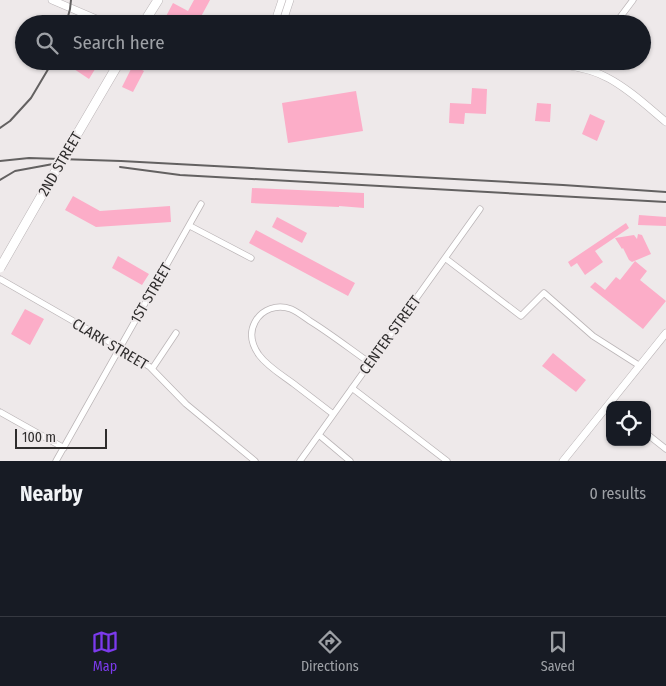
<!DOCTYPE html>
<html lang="en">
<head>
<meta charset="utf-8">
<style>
	body { margin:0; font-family:"Fira Sans Condensed",sans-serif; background:#242831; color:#f1f3f6 }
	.controls { position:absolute; right:15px; bottom:15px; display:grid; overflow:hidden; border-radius:10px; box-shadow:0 1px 4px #0004 }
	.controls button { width:45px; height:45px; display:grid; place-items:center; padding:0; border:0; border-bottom:1px solid #363941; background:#171b24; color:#f1f3f6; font:25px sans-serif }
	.scale { position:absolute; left:15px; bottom:12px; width:92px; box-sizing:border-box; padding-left:5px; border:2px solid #2f2d2d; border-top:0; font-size:14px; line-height:18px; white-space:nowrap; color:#2f2d2d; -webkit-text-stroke:4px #eee9ea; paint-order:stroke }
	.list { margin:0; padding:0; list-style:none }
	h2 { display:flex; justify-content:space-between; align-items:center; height:65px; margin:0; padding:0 20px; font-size:21px }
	h2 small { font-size:16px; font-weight:400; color:#9ea1a6 }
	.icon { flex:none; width:28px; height:28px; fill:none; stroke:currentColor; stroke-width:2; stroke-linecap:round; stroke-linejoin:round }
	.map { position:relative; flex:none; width:666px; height:461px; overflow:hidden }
	.search { position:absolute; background:#171b24; box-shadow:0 1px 4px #0004; left:15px; right:15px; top:15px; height:55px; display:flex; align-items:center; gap:12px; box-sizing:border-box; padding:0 18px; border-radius:28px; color:#9ea1a6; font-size:19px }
	.sheet { height:155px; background:#171b24 }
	nav { display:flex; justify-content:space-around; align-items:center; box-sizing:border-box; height:70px; border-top:1px solid #363941; background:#171b24; font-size:14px; color:#9ea1a6 }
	nav a { display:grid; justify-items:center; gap:2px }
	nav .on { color:#7c3aed }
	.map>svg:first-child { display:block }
	.building { fill:#fcadc8 }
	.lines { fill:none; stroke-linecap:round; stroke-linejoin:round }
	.minor-casing { stroke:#bbb5b7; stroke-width:7 }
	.tertiary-casing { stroke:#bbb5b7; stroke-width:8 }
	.primary-casing { stroke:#bbb5b7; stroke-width:10 }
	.minor { stroke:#fff; stroke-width:5.5 }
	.tertiary { stroke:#fff; stroke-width:7 }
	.primary { stroke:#fff; stroke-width:9 }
	.rail { stroke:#636161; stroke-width:2 }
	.primary-bridge-casing { stroke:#bbb5b7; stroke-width:10; stroke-linecap:butt }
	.primary-bridge { stroke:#fff; stroke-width:9 }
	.labels { text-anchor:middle; stroke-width:4; stroke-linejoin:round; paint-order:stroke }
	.street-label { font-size:15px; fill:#2f2d2d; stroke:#eee9ea }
</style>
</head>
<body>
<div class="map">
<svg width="666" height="461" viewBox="0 0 666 461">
	<rect width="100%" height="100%" fill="#eee9ea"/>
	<path class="building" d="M194 0H210L197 24H162L173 3 188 11Z
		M62 61H100L89 79Z
		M133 65 144 71 133 92 122 87Z
		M472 88 487 89 486 114 465 113 464 124 449 123 450 103 471 104Z
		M356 91 363 131 288 143 282 103Z
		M537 103 551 104 550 122 535 121Z
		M590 114 605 121 597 141 582 134Z
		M252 188 364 193V208L339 206V207L251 203Z
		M73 196 100 211 170 206 171 222 96 227 65 210Z
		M639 215 666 217V226L638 225Z
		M277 217 307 233 302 243 272 227Z
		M626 223 629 228 595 251 603 262 585 275 577 263 571 267 568 262Z
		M256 230 355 283 348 296 249 243Z
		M638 234 642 235 651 254 632 262 629 260 623 248 622 249 615 238 634 235 637 239Z
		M118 256 149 274 142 285 112 268Z
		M635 261 647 271 640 280 666 301 643 329 590 287 595 282 605 290 616 277 620 280Z
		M25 309 44 319 30 345 11 334Z
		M553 353 586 380 576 392 542 366Z"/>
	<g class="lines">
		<defs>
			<path id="minor" d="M615 24 633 0
				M583 68 588 61
				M190 226 251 258
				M445 258 521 316 544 293 593 336 640 366
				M0 279 120 348 150 367 186 404 255 461
				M152 369 176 333
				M352 388 447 461
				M0 412 64 448
				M333 414C320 404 307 394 294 384 282 375 268 367 259 355 252 345 249 333 255 322 262 309 277 304 291 309 298 312 304 317 310 321 331 334 350 349 370 363
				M647 434 666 449
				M319 435 350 461
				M56 461 201 204
				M300 461 480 209"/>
			<path id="tertiary" d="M52 0 108 24
				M274 24 282 0
				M282 24 290 0
				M503 61C535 63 580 62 608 78 629 89 648 107 666 122
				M563 461 666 333"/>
			<path id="primary" d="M143 24 158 0"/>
		</defs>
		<use href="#minor" class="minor-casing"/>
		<use href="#tertiary" class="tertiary-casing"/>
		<use href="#primary" class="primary-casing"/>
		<use href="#minor" class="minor"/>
		<use href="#tertiary" class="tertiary"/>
		<use href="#primary" class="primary"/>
		<path class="rail" d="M66 24 70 9 71 0
			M0 128 10 121 31 98 53 61
			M0 161 29 158 121 161 563 185 666 192
			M120 167 180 175 666 202
			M0 180 15 171 53 164"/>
		<defs>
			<path id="primary-bridge" d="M0 268 62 160 120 61"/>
		</defs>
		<use href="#primary-bridge" class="primary-bridge-casing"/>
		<use href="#primary-bridge" class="primary-bridge"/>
	</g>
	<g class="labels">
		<g class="street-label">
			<text transform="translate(60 164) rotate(-60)" y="5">2ND STREET</text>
			<text transform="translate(151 293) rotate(-60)" y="5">1ST STREET</text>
			<text transform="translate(390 335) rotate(-54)" y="5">CENTER STREET</text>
			<text transform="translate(110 344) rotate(31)" y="5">CLARK STREET</text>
		</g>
	</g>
</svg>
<div class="controls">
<button><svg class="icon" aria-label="locate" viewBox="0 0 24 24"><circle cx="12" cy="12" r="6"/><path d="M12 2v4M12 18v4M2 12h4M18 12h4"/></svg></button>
</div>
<div class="scale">100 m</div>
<div class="search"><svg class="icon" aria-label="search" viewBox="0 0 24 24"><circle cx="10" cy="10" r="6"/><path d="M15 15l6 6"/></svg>Search here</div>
</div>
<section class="sheet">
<h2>Nearby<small>0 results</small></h2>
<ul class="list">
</ul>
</section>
<nav>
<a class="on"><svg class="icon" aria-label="map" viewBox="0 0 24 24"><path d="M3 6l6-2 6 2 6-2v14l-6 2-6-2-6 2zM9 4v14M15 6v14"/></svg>Map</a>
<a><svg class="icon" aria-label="directions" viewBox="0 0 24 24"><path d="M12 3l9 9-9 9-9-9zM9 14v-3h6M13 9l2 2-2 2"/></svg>Directions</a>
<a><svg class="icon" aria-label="saved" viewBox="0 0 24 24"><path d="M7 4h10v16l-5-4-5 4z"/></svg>Saved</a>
</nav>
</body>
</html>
